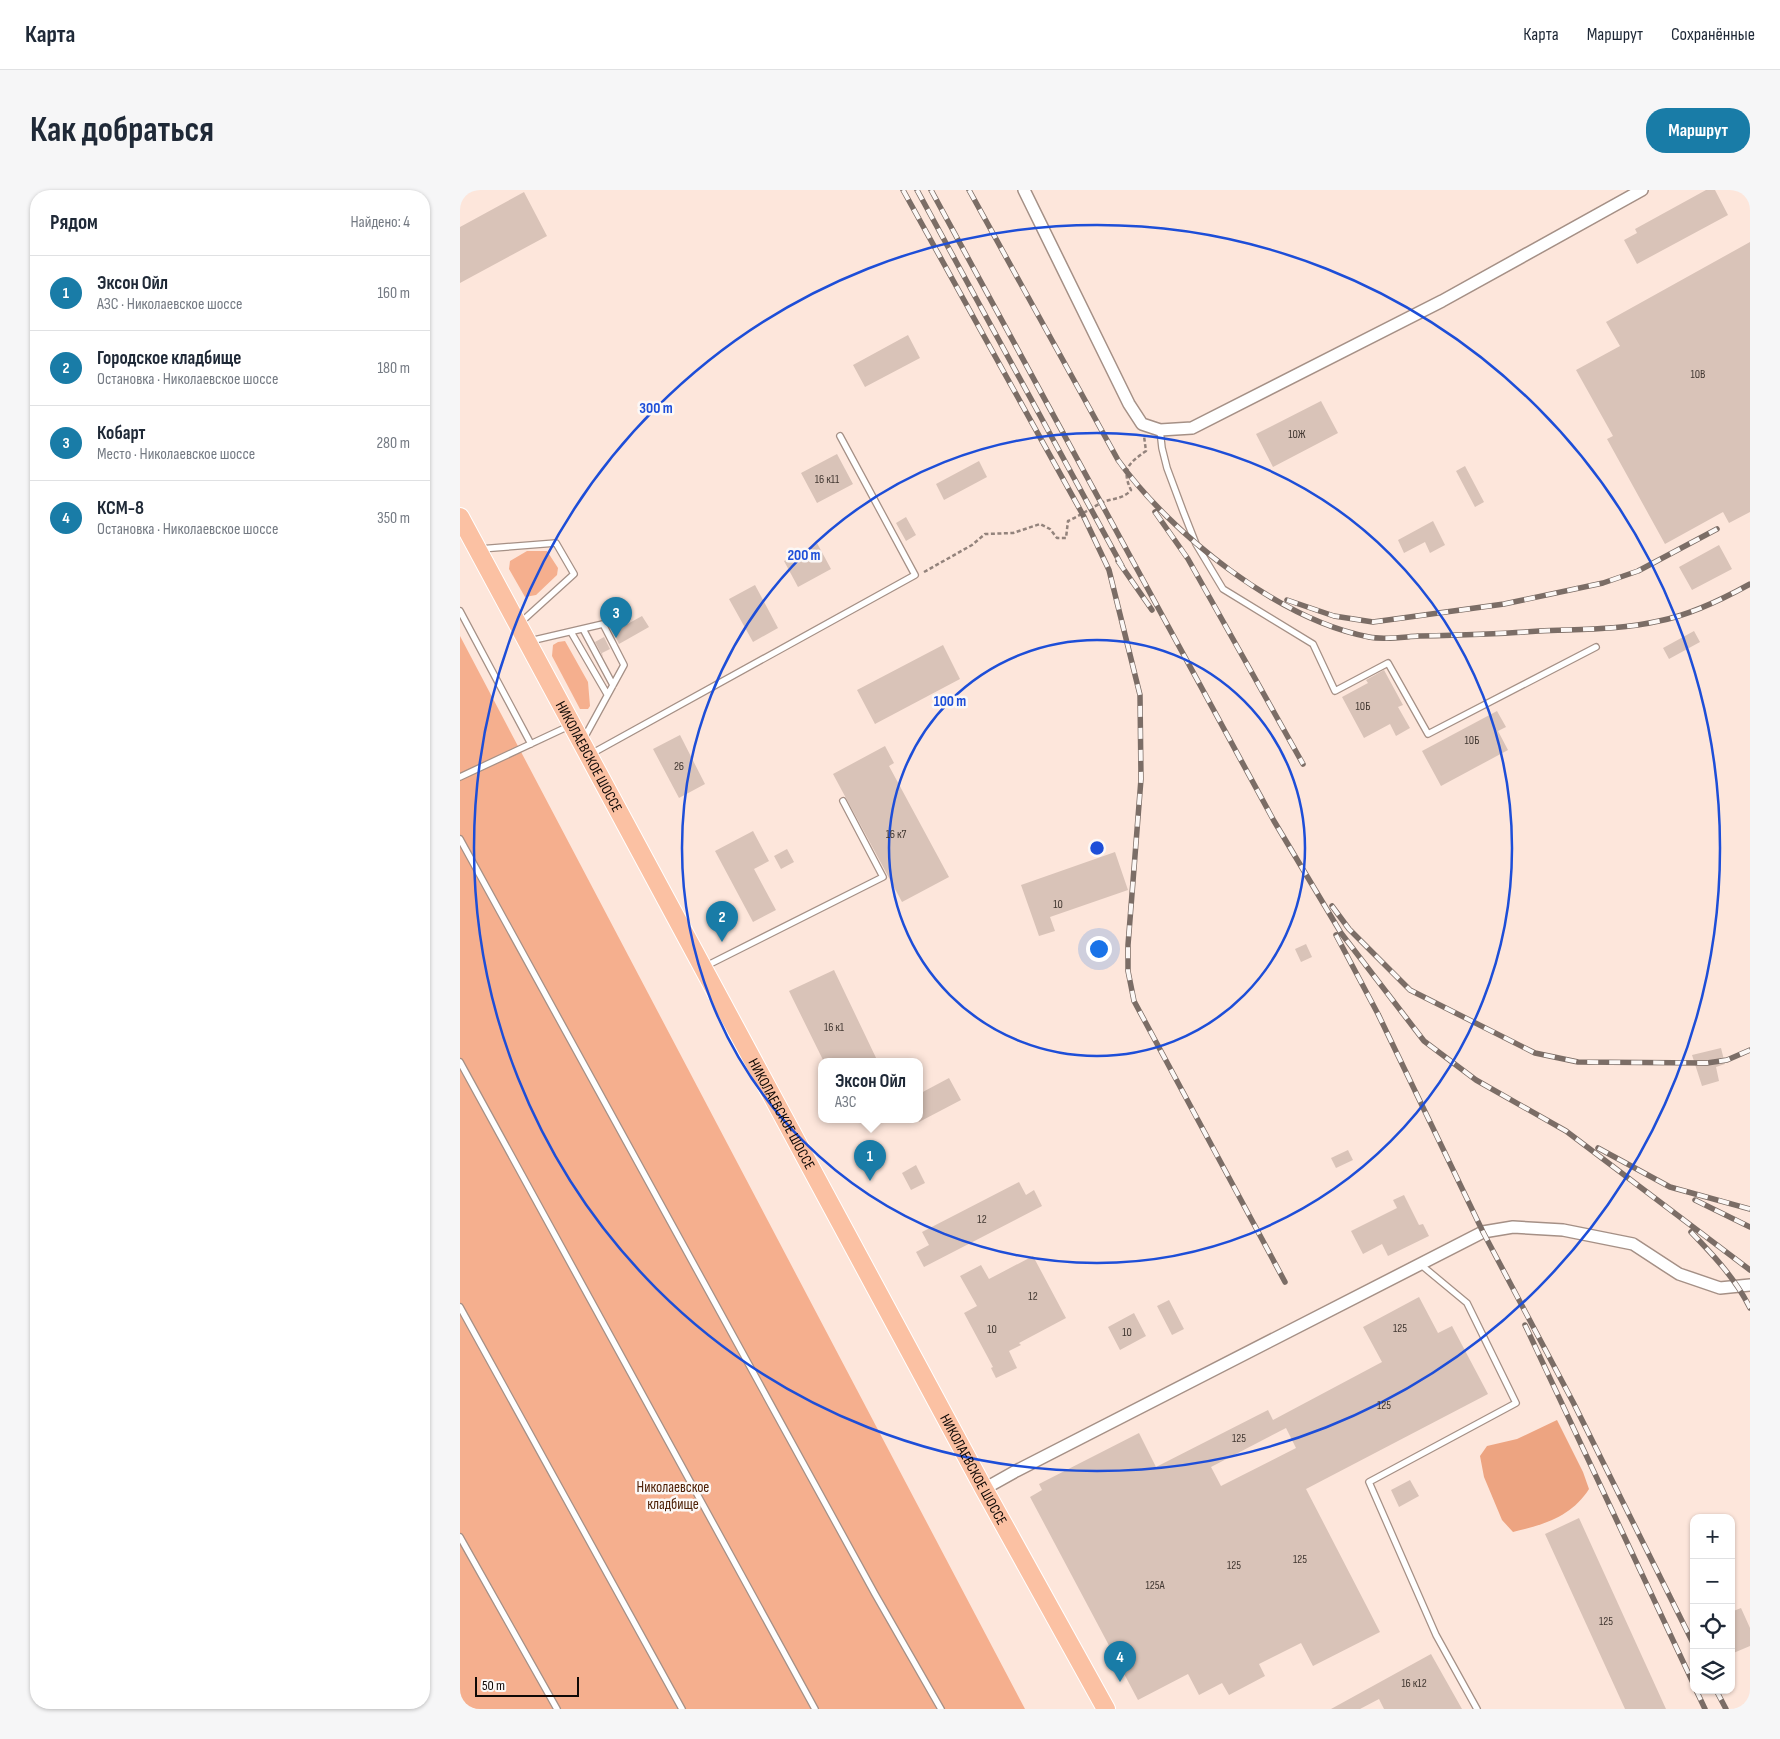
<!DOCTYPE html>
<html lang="ru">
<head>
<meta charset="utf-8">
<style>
	body { margin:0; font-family:"Sofia Sans Condensed",sans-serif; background:#f6f6f7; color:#1f2937 }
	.controls { position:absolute; right:15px; bottom:15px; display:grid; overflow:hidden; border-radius:10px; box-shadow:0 1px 4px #0004 }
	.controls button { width:45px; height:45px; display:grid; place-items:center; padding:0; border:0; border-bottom:1px solid #e0e1e3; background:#fff; color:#1f2937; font:25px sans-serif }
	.scale { position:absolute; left:15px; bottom:12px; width:104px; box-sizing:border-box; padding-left:5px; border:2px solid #100906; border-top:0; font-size:14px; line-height:18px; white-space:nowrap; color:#100906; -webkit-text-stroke:4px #fcf8f6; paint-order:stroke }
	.you { position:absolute; left:638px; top:758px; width:18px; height:18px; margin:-12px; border:4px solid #fff; border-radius:50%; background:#1a73e8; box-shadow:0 0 0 8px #1a73e833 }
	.badge { display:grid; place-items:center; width:32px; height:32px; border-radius:50%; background:#197ca7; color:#fff; font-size:16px; font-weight:700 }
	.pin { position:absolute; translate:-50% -41px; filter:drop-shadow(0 1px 2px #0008) }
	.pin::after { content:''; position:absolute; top:26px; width:18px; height:15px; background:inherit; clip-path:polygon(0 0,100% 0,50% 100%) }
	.popup { position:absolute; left:358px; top:868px; width:105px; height:65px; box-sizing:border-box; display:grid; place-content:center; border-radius:10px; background:#fff; filter:drop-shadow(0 1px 4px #0005); font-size:16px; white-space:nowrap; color:#747a83 }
	.popup b { font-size:19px; color:#1f2937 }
	.popup::after { content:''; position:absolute; left:50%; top:100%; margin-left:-10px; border:10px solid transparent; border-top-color:#fff }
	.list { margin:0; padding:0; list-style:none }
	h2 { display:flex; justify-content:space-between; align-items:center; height:65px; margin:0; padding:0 20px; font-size:21px }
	h2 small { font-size:16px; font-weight:400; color:#747a83 }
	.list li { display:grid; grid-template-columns:32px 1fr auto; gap:15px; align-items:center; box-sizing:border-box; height:75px; padding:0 20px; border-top:1px solid #e0e1e3 }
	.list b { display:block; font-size:19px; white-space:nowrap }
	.list p { margin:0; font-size:16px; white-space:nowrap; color:#747a83 }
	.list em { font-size:16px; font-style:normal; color:#747a83 }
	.icon { flex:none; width:28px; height:28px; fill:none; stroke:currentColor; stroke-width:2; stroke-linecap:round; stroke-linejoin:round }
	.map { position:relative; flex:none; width:1290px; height:1519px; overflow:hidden; border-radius:20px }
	header { display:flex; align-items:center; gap:30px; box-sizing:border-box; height:70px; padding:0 25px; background:#fff; border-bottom:1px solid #e0e1e3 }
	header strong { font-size:24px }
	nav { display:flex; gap:28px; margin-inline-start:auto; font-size:18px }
	.intro { display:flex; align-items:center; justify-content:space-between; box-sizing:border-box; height:120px; padding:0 30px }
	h1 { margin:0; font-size:35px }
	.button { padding:12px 22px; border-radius:20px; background:#197ca7; color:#fff; font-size:18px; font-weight:700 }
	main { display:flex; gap:30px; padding:0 30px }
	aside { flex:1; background:#fff; border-radius:20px; box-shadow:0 1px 4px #0004 }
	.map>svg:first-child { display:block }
	.green { fill:#f5af8e }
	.forest { fill:#eda481 }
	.building { fill:#d9c3b8; fill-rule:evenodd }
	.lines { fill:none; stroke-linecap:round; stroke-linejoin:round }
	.lane-casing { stroke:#a59086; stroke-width:8 }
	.street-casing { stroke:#a59086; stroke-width:14 }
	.primary-casing { stroke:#fff; stroke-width:20 }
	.path { stroke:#93837c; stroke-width:2.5; stroke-dasharray:4 2.5; stroke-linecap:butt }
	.lane { stroke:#fff; stroke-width:5.5 }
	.street { stroke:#fff; stroke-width:11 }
	.primary { stroke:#fbc1a3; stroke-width:18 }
	.rail-casing { stroke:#7b6d66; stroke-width:5.5 }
	.rail { stroke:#fcf8f6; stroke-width:4; stroke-dasharray:11; stroke-linecap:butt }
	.ring { fill:none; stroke:#1d4ed8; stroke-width:2.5 }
	.labels { text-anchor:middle; stroke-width:5; stroke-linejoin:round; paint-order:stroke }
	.number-label { font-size:12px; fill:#423832 }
	.street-label { font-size:15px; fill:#100906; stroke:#fcf8f6 }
	.park-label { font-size:15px; fill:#4e2006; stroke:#fcf8f6 }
	.centre { fill:#1d4ed8; stroke:#fcf8f6; stroke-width:2.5 }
	.ring-label { font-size:15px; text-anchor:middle; font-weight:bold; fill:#1d4ed8; stroke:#fcf8f6; stroke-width:5; stroke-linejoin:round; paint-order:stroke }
</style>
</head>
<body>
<header>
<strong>Карта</strong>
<nav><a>Карта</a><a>Маршрут</a><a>Сохранённые</a></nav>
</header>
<div class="intro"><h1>Как добраться</h1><a class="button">Маршрут</a></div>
<main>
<aside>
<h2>Рядом<small>Найдено: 4</small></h2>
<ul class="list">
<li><span class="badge">1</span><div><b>Эксон Ойл</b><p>АЗС · Николаевское шоссе</p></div><em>160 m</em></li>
<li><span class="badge">2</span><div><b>Городское кладбище</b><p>Остановка · Николаевское шоссе</p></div><em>180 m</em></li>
<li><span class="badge">3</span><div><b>Кобарт</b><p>Место · Николаевское шоссе</p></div><em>280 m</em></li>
<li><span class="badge">4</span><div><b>КСМ-8</b><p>Остановка · Николаевское шоссе</p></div><em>350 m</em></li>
</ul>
</aside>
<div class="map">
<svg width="1290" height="1519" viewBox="0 0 1290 1519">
	<rect width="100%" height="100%" fill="#fde6db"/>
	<path class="green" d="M67 361H87L98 378 97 385 76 405 65 407 49 379 50 371Z
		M0 446 565 1519H0Z
		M105 451 128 492 130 516 128 519H120L92 466 93 455 98 452Z"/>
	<path class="forest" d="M1097 1230 1123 1282 1129 1299C1112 1326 1084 1335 1053 1342L1042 1330 1024 1287 1020 1266 1027 1256 1057 1249Z"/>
	<path class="building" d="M1246 0H1255L1268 25 1177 74 1164 50 1177 43 1175 39Z
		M64 2 87 46 0 93V37Z
		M1290 52V322L1269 333 1263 322 1205 354 1147 249 1153 246 1116 180 1160 156 1146 132Z
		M448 145 460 168 405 197 393 175Z
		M861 211 878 243 813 277 796 244Z
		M377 264 393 294 357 313 341 283Z
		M519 271 527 287 484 310 476 294Z
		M1005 276 1024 312 1015 317 996 281Z
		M446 327 456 345 446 351 436 333Z
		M973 331 985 355 970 363 965 352 944 363 938 350Z
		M357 353 371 379 338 397 324 371Z
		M1259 355 1272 379 1232 400 1219 377Z
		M295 395 318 438 293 452 269 409Z
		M182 426 189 437 159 454 153 442Z
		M1234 441 1240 452 1209 469 1203 458Z
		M144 447 150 459 142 463 143 467 135 452Z
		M483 455 500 489 415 534 397 500Z
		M924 480 943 515 938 517 950 538 936 546 930 534 904 548 882 507 908 493 906 490Z
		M1037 521 1046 537 1038 541 1048 560 981 596 962 561Z
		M220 545 245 594 219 608 193 559Z
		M425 556 434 573 429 576 489 687 442 712 373 584Z
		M293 641 309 671 294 679 316 720 293 732 255 661Z
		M327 659 334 672 321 679 314 666Z
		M655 662 668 700 590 727 595 741 579 746 561 695Z
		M846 754 852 767 841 772 835 759Z
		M374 780 418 872H364L329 801Z
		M1261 858 1265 874 1256 877 1259 891 1242 896 1232 865Z
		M489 888 501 910 459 932V904Z
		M888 960 893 970 876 978 871 968Z
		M456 975 465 993 451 1000 442 983Z
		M559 992 566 1005 574 1000 582 1016 464 1077 456 1062 469 1055 462 1042Z
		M944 1005 959 1035 963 1034 969 1046 928 1066 922 1054 903 1064 891 1041 937 1018 933 1010Z
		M573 1066 606 1128 559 1153 561 1155 549 1161 557 1178 536 1188 531 1178 533 1177 504 1123 517 1116 500 1086 521 1075 529 1089Z
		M959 1107 978 1143 992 1136 1028 1204 846 1299 920 1442 853 1476 841 1453 799 1474 805 1486 769 1505 762 1493 739 1505 728 1484 678 1510 570 1307 582 1300 579 1294 679 1243 696 1277 808 1220 813 1230 922 1172 903 1137ZM826 1238 836 1258 761 1296 751 1277Z
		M709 1110 724 1139 712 1145 697 1116Z
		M674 1123 686 1146 660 1160 648 1137Z
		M950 1290 959 1306 939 1317 931 1300Z
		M1119 1328 1206 1519H1165L1085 1344Z
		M1281 1418 1290 1438V1456L1271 1464V1422Z
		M971 1464 1002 1519H924L919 1509 900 1519H871Z"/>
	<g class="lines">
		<defs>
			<path id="lane" d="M700 240 702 258 707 278 723 321 736 354 763 399 853 454 875 501 928 473 968 544 1136 457
				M20 359 96 353 114 384 60 433
				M0 421 71 554
				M123 439 153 495
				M111 442 147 504
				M70 451 143 434 164 475 123 550
				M131 564 455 385 380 246
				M0 587 109 536
				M0 649 415 1404 481 1519
				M244 777 423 687 383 611
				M0 872 355 1519
				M960 1074 1007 1113 1056 1213 909 1292 976 1445 1017 1519
				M0 1117 222 1519
				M0 1347 97 1519"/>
			<path id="street" d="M564 0 669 214 682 234 700 240 732 238 982 111 1182 0
				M524 1299 556 1281 1023 1042 1053 1037 1103 1040 1173 1054 1219 1084 1260 1098 1290 1095"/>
			<g id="primary">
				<path id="s1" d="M0 327 524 1299 646 1519"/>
			</g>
		</defs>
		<use href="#lane" class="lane-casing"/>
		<use href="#street" class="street-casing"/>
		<use href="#primary" class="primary-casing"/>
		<path class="path" d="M464 382 512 355 525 344 553 343 580 334 590 339 597 348H606L608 331C619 326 628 320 639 314 649 308 663 310 671 300 661 279 669 273 686 261L684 246"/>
		<use href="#lane" class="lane"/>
		<use href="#street" class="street"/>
		<use href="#primary" class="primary"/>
		<defs>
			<path id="rail" d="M443 0 623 325 649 380 680 505 681 589 668 755V781L674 811 825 1092
				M457 0 662 376
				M471 0 814 631 881 743 964 851 1016 890 1106 941 1290 1080
				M509 0 658 270C711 344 819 430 909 447 924 450 943 447 958 446 998 445 1039 444 1079 441 1118 439 1160 440 1199 431 1230 425 1263 409 1290 394
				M695 322 728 369 843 574
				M658 371 692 420
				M827 410 874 426 913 432 1044 414 1143 393 1178 381 1257 339
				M872 716 889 739 950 800 1075 863 1118 872 1247 873 1267 870 1290 860
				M876 745 918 824 1023 1042 1113 1212 1234 1455
				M1138 958 1210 997 1290 1019
				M1235 1010 1290 1037
				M1231 1042C1254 1066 1275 1088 1290 1118
				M1065 1135 1234 1495
				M1236 1500 1245 1519
				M1256 1500 1266 1519"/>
		</defs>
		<use href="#rail" class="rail-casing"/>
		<use href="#rail" class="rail"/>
	</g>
	<g class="ring">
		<circle cx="637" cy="658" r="208"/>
		<circle cx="637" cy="658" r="415"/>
		<circle cx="637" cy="658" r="623"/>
	</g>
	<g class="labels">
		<g class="number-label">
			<text x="1238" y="188">10В</text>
			<text x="837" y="248">10Ж</text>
			<text x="367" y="293">16 к11</text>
			<text x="903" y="520">10Б</text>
			<text x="1012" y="554">10Б</text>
			<text x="219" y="580">26</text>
			<text x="436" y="648">16 к7</text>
			<text x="598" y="718">10</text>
			<text x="374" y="841">16 к1</text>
			<text x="522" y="1033">12</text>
			<text x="573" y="1110">12</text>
			<text x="940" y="1142">125</text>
			<text x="532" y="1143">10</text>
			<text x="667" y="1146">10</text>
			<text x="924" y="1219">125</text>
			<text x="779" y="1252">125</text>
			<text x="840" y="1373">125</text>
			<text x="774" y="1379">125</text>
			<text x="695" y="1399">125А</text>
			<text x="1146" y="1435">125</text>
			<text x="954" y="1497">16 к12</text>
		</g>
		<g class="street-label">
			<text dy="5" stroke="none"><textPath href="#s1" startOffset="272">НИКОЛАЕВСКОЕ ШОССЕ</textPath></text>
			<text dy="5" stroke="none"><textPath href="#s1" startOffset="678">НИКОЛАЕВСКОЕ ШОССЕ</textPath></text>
			<text dy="5" stroke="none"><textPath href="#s1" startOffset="1082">НИКОЛАЕВСКОЕ ШОССЕ</textPath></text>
		</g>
		<g class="park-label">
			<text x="213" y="1302">Николаевское<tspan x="213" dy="17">кладбище</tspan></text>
		</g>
	</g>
	<circle cx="637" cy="658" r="8" class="centre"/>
	<g class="ring-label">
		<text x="196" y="223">300 m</text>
		<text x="344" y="370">200 m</text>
		<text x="490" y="516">100 m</text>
	</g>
</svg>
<div class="controls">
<button>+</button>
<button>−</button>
<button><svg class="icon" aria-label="locate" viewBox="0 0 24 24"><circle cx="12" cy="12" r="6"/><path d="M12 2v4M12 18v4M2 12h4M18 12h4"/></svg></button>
<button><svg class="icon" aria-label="layers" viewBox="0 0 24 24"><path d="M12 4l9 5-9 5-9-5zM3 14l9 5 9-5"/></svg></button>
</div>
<div class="scale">50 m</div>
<div class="you"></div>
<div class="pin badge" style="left:410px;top:991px">1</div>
<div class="popup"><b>Эксон Ойл</b>АЗС</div>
<div class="pin badge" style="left:262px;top:752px">2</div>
<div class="pin badge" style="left:156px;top:448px">3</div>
<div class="pin badge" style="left:660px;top:1492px">4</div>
</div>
</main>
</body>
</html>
